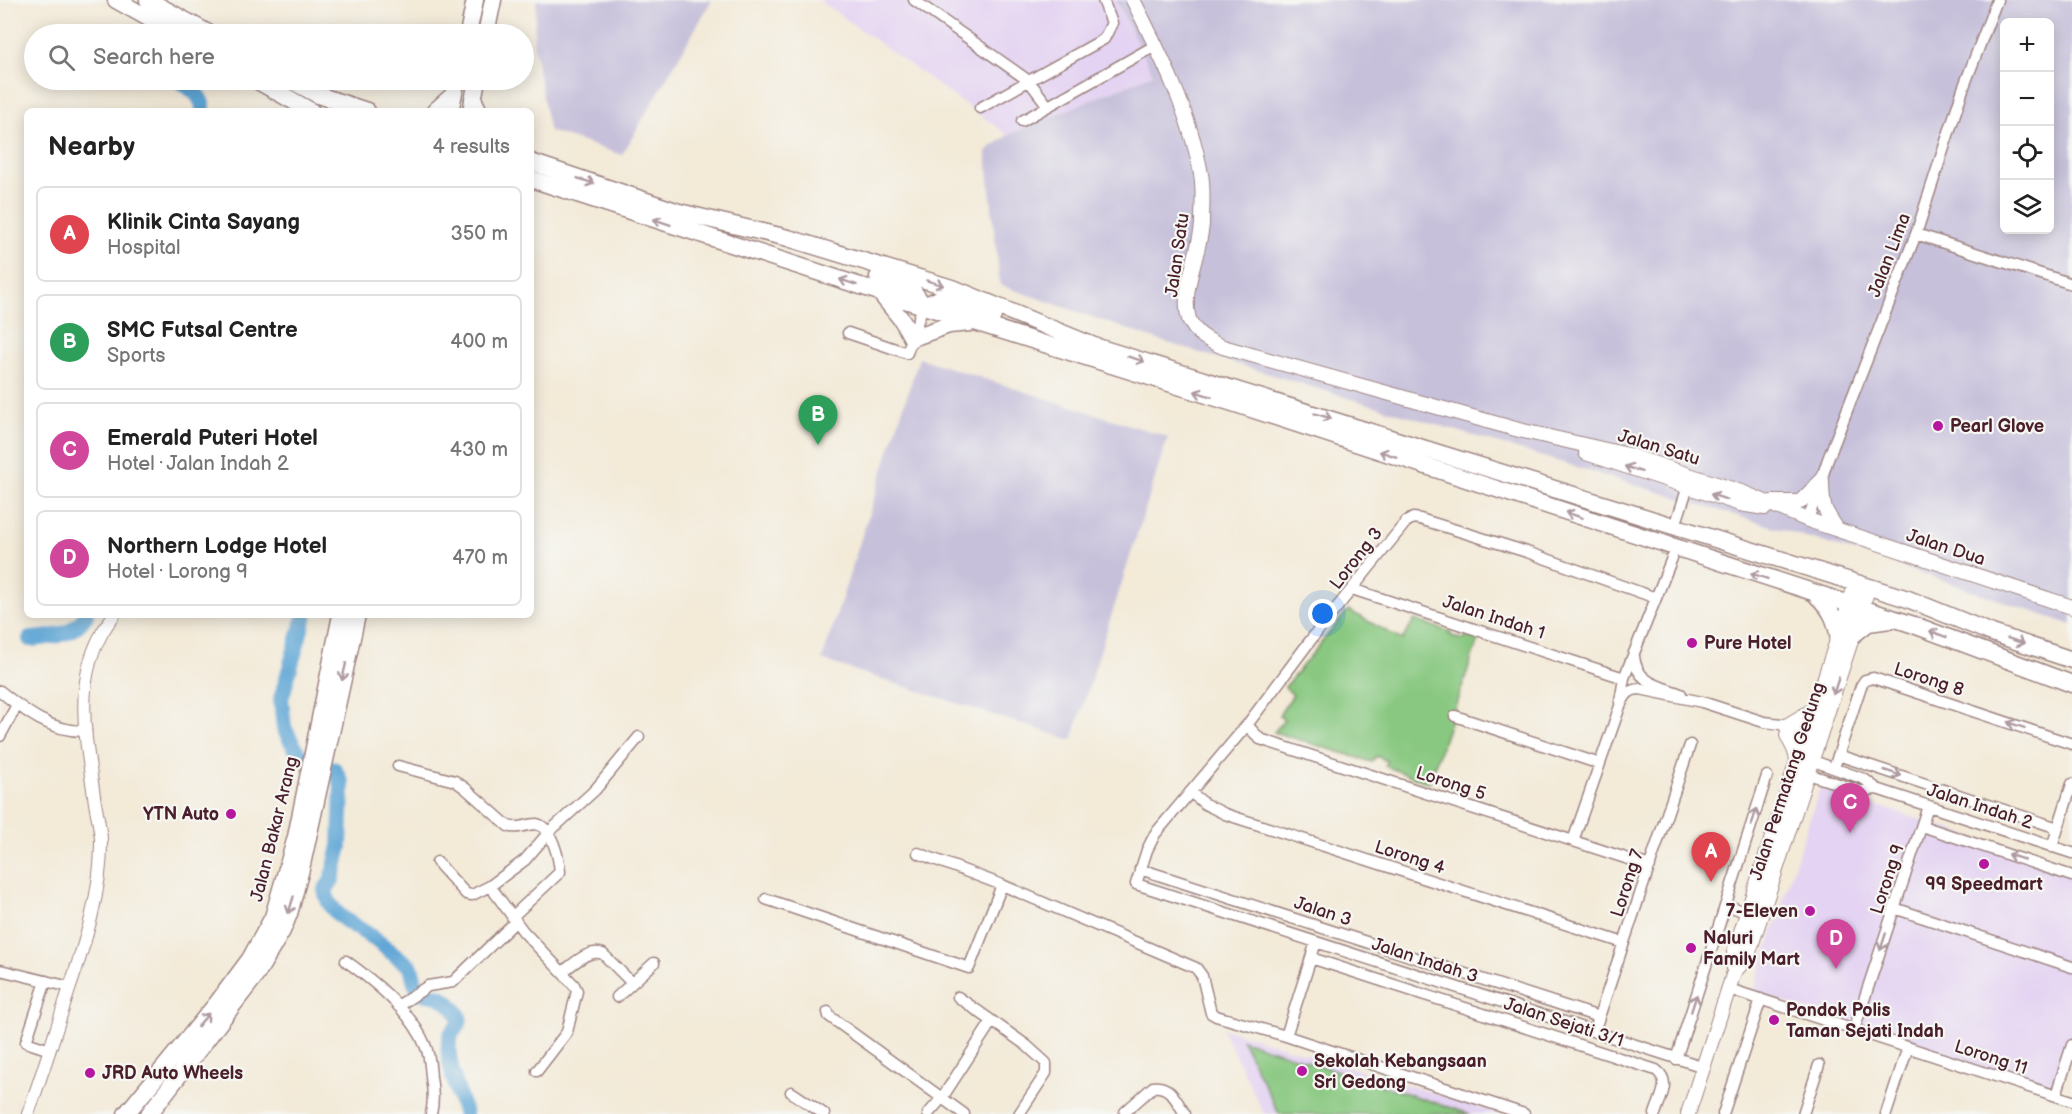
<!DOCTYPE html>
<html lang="en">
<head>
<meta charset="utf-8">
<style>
	body { margin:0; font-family:"Balsamiq Sans",sans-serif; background:#f6f6f6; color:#222 }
	.controls { position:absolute; right:18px; top:18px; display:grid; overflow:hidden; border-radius:9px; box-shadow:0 3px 15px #0003 }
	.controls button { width:54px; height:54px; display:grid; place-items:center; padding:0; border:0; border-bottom:2px solid #e0e0e0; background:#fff; color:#222; font:30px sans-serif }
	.you { position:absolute; left:1323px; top:614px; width:21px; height:21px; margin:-15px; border:4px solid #fff; border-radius:50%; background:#1a73e8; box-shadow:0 0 0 9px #1a73e833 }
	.badge { display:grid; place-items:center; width:39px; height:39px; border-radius:50%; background:#b5179e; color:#fff; font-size:20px; font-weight:700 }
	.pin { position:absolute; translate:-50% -50px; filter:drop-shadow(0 2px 3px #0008) }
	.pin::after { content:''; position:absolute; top:32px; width:21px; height:18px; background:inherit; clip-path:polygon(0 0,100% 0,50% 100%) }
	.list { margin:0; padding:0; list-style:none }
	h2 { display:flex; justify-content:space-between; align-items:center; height:78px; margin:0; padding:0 24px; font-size:26px }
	h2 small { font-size:20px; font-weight:400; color:#767676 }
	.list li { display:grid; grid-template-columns:39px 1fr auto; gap:18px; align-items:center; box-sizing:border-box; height:96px; margin:0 12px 12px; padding:0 12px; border:2px solid #e0e0e0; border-radius:9px }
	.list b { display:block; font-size:22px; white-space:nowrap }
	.list p { margin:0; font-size:20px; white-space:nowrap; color:#767676 }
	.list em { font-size:20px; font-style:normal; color:#767676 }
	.icon { flex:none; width:33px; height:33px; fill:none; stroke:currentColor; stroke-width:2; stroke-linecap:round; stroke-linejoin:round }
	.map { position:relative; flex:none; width:2072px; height:1114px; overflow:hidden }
	.search { position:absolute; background:#fff; box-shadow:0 3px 15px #0003; left:24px; top:24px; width:510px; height:66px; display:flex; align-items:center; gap:15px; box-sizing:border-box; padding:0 21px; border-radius:33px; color:#767676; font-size:22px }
	.panel { position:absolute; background:#fff; box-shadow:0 3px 15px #0003; left:24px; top:108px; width:510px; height:510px; border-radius:9px }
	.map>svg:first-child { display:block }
	.built { fill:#e4d3f2 }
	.industrial { fill:#c6c0da; fill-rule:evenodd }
	.green { fill:#88c880; stroke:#697456; stroke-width:1.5 }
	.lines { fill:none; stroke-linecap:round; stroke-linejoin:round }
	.river { stroke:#5fa6d5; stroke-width:16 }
	.minor-tunnel { stroke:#d1c1b5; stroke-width:10; stroke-dasharray:10 5; stroke-linecap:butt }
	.minor-casing { stroke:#9e8482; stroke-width:13 }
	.tertiary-casing { stroke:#9e8482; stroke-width:14 }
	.secondary-casing { stroke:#9e8482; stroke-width:16 }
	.primary-casing { stroke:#9e8482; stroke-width:19 }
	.trunk-casing { stroke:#9e8482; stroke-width:19 }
	.minor { stroke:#fff; stroke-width:10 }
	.tertiary { stroke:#fff; stroke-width:12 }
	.secondary { stroke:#fff; stroke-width:14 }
	.primary { stroke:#fff; stroke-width:16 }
	.trunk { stroke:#fff; stroke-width:16 }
	.oneway { stroke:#ae9aa0 }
	.poi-dot { fill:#b5179e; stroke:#f6f6f2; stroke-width:2 }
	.labels { text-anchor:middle; stroke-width:4.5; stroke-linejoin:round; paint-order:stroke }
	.street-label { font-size:18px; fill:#4a1f2b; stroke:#f6f6f2 }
	.poi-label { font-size:18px; font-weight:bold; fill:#4a1f2b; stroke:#f6f6f2; text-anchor:start }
</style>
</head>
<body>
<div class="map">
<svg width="2072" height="1114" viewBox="0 0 2072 1114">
	<rect width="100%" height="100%" fill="#f6f6f2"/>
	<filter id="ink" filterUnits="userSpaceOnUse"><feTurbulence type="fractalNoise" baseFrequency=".0167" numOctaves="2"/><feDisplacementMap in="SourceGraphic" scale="12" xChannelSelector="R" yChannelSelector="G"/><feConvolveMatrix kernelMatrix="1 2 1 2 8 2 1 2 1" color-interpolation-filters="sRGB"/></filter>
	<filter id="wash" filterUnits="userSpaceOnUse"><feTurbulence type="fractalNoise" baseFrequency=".008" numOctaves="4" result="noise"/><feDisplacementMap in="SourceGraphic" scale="24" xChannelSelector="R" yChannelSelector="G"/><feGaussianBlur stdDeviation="1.35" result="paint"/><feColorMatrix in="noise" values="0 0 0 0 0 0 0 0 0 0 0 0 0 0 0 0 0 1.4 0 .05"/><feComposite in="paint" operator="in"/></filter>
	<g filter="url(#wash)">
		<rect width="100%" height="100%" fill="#f3ead8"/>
		<path class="built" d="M819 0H1116L1153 74 1008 135Z
			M1820 787 2072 869V1050L2058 1092 1753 992Z
			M1222 1028 1501 1114H1264Z"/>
		<path class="industrial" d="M537 0H712L622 155 549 131 533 42Z
			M1116 0H2072V625L1889 562 1161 341 1000 285 986 151 1008 135 1153 74ZM2004 22H2050V230H2004Z
			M919 358 1168 437 1072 740 822 660Z"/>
		<path class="green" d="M1348 610 1402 640 1414 620 1451 632 1450 635 1463 640 1466 636 1478 640 1429 783 1385 766 1387 761 1376 756 1372 762 1274 732 1284 720 1279 715 1293 695 1285 687Z
			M1242 1040 1470 1114H1279Z"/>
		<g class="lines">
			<path class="river" d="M178 80C189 87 204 96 203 111
				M305 615 281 699 284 728 299 755 335 770 342 784 340 846 332 880 325 890C329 916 354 924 373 938 386 947 398 958 411 967 413 973 414 980 416 985 423 998 430 992 440 997 446 1000 457 1010 459 1017 462 1026 452 1029 450 1037 444 1056 459 1095 465 1114
				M30 639C52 637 73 636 86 615"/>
		</g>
	</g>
	<g filter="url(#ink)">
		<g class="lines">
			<path class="minor-tunnel" d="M1665 556 1677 522"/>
			<defs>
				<path id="minor" d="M914 0 1029 81 1048 106
					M980 108 1104 39 1112 23 1103 0
					M1022 121 1156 45
					M1916 234 2072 284
					M848 333 907 353 923 306
					M1678 517 1690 480
					M1808 520 1828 459 1916 234 1963 89 1997 0
					M1352 589 1624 678
					M1656 598 1527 552 1420 519 1413 518 1406 522 1313 637 1247 725 1155 834 1147 850 1136 884 1704 1067
					M1634 656C1636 683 1660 686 1681 694
					M0 691C26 712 51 732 86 731
					M1620 702 1624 678 1672 558
					M1455 716 1600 764
					M1247 725 1260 739 1650 866
					M0 736 17 705
					M1838 755 2058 828
					M1805 758 1864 779 1877 789 2072 853
					M398 766 455 781 465 788 508 826C518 830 526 824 536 824 552 826 559 859 560 872L512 917
					M1834 768 1861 686 1865 680 1873 678 2072 744
					M1802 772 1860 791 1877 789
					M1190 792 1205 804 1225 814 1624 943
					M1922 826 2072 876
					M1573 841 1620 706C1624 697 1628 689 1640 689L1702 702 1764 722 1781 724 1813 735
					M2052 847 2072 784
					M918 853 1002 885 1196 968 1202 976 1211 1013 1216 1016 1286 1036
					M437 862 466 894 472 895 490 886 525 860 549 832 595 790 639 737
					M1140 869 1599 1017
					M490 886 523 931 574 985 577 991 567 1032 537 1071
					M766 899 969 968 1002 885
					M1726 905 1748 913
					M1894 908 2072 967
					M1316 942 1286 1036 1524 1114
					M1311 958 1656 1070C1672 1082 1660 1097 1655 1114
					M346 961C374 981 411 1011 425 1045 430 1055 430 1066 431 1077 433 1089 434 1102 431 1114
					M0 970 70 987
					M562 972C574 964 589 948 603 954L632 983
					M46 981 26 1042 50 1050
					M1729 989 2072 1101
					M617 997 654 963
					M958 997 1026 1045 1046 1063V1073L1019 1114
					M398 1006 428 986 453 982 516 921
					M828 1012 829 1016 964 1114
					M1597 1023 1690 745
					M1854 1030 1928 806
					M1676 1059 1767 776
					M791 1092 824 1114
					M2056 1095 2072 1045
					M1125 1112 1153 1087C1170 1084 1177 1102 1185 1114
					M928 1114 942 1098 992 1021
					M1723 1114 1761 999
					M1803 1114 1819 1065
					M1886 1114 1908 1047"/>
				<path id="tertiary" d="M28 1114C42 1074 55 1034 68 993 85 943 102 892 101 839 100 827 97 814 95 803 86 737 69 672 114 615"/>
				<path id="secondary" d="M1133 0C1161 55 1190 113 1201 174 1204 190 1202 208 1202 224 1200 253 1180 292 1189 319 1195 334 1209 341 1223 347L1519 430 1628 455 1744 493 1808 520 2072 607
					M1586 453 1740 504 1765 508
					M1822 480C1822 506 1823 509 1838 530
					M1771 502H1800L1822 480
					M1786 726 1816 708
					M1787 735 1794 749 1798 762
					M1734 972 1747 958 1866 595
					M1688 1114 1734 972V953L1853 592"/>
				<path id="primary" d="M468 34 475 0
					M486 34 493 0
					M450 111 457 80
					M471 111 477 80
					M126 1114 218 1002 250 959 273 917 296 837 341 615
					M149 1114 256 975 282 931 289 914 301 869 357 615"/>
				<path id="trunk" d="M116 0 177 34
					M148 0 210 34
					M256 80 311 111
					M290 80 318 95 367 111
					M473 99 479 111
					M435 111 453 95
					M531 162 679 212 788 238 955 289 1094 346 1908 599 1992 633 2072 660
					M531 179 879 292 1236 404 1914 625 2072 684
					M878 277 914 292 923 305
					M880 293 902 320 912 338 949 325 970 323
					M923 306 939 299 993 316
					M1817 596C1832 610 1836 620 1839 639
					M1853 635 1868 623 1890 620"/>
			</defs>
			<use href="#minor" class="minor-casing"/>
			<use href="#tertiary" class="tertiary-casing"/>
			<use href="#secondary" class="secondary-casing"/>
			<use href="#primary" class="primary-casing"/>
			<use href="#trunk" class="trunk-casing"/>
			<use href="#minor" class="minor"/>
			<use href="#tertiary" class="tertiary"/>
			<use href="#secondary" class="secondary"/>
			<use href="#primary" class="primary"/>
			<use href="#trunk" class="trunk"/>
		</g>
		<defs><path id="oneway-shaft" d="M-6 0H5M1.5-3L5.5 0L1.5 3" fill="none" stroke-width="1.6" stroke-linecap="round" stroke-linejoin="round" transform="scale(1.5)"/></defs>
		<g class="oneway">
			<use href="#oneway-shaft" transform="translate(586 181) rotate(19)"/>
			<use href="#oneway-shaft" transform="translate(662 222) rotate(-162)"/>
			<use href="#oneway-shaft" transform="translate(848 282) rotate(-162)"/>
			<use href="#oneway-shaft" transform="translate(935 283) rotate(17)"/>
			<use href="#oneway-shaft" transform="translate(1136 359) rotate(17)"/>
			<use href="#oneway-shaft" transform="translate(1203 394) rotate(-162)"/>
			<use href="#oneway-shaft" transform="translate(1323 416) rotate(17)"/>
			<use href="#oneway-shaft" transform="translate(1388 454) rotate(-162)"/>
			<use href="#oneway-shaft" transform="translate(1633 469) rotate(-162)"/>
			<use href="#oneway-shaft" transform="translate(1719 497) rotate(-162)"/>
			<use href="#oneway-shaft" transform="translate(1574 515) rotate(-162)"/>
			<use href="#oneway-shaft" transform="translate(1759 576) rotate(-162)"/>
			<use href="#oneway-shaft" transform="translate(1938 634) rotate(-160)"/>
			<use href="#oneway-shaft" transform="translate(2016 641) rotate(19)"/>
			<use href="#oneway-shaft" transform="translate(344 672) rotate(103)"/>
			<use href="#oneway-shaft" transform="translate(1836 686) rotate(108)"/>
			<use href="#oneway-shaft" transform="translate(2016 725) rotate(-162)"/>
			<use href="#oneway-shaft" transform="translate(1893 773) rotate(19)"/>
			<use href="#oneway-shaft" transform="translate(1754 817) rotate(-73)"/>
			<use href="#oneway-shaft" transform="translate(2016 857) rotate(-162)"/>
			<use href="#oneway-shaft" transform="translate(291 905) rotate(107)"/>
			<use href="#oneway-shaft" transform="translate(1883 942) rotate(108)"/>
			<use href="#oneway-shaft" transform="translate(1694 1003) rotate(-72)"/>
			<use href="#oneway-shaft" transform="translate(203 1020) rotate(-50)"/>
		</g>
	</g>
	<g class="poi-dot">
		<circle cx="1938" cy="426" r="6"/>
		<circle cx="1692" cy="643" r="6"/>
		<circle cx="231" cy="814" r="6"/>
		<circle cx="1984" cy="864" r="6"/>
		<circle cx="1810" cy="911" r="6"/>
		<circle cx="1691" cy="948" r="6"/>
		<circle cx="1774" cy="1020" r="6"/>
		<circle cx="1302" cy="1071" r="6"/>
		<circle cx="90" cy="1073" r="6"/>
	</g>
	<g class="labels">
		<g class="street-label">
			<text transform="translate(1177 255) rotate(-82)" y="6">Jalan Satu</text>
			<text transform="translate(1889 255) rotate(-69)" y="6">Jalan Lima</text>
			<text transform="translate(1659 447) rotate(17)" y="6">Jalan Satu</text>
			<text transform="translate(1946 547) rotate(18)" y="6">Jalan Dua</text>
			<text transform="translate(1356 558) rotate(-52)" y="6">Lorong 3</text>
			<text transform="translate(1494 617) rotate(18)" y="6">Jalan Indah 1</text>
			<text transform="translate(1929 679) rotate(18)" y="6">Lorong 8</text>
			<text transform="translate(1787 781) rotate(-72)" y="6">Jalan Permatang Gedung</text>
			<text transform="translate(1451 783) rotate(18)" y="6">Lorong 5</text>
			<text transform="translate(1980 806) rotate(18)" y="6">Jalan Indah 2</text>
			<text transform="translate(274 829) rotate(-76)" y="6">Jalan Bakar Arang</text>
			<text transform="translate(1410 857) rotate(18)" y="6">Lorong 4</text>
			<text transform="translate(1887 879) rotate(-72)" y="6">Lorong 9</text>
			<text transform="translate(1627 883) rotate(-72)" y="6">Lorong 7</text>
			<text transform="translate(1323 911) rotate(18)" y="6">Jalan 3</text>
			<text transform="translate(1425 960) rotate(18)" y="6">Jalan Indah 3</text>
			<text transform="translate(1564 1022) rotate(18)" y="6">Jalan Sejati 3/1</text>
			<text transform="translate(1991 1057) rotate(18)" y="6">Lorong 11</text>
		</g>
		<g class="poi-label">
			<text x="1950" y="432">Pearl Glove</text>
			<text x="1704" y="649">Pure Hotel</text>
			<text x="219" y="820" text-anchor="end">YTN Auto</text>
			<text x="1984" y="890" text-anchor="middle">99 Speedmart</text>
			<text x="1798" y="917" text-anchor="end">7-Eleven</text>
			<text x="1703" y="944">Naluri<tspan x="1703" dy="21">Family Mart</tspan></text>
			<text x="1786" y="1016">Pondok Polis<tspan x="1786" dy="21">Taman Sejati Indah</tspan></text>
			<text x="1314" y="1067">Sekolah Kebangsaan<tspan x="1314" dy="21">Sri Gedong</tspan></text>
			<text x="102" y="1079">JRD Auto Wheels</text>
		</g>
	</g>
</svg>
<div class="controls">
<button>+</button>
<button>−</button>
<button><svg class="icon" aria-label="locate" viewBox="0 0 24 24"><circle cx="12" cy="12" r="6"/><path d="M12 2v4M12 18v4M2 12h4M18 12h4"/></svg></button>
<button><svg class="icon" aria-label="layers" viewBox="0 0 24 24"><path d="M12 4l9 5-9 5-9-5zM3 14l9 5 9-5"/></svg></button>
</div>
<div class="you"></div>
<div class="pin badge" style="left:1711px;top:882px;background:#e0444e">A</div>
<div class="pin badge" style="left:818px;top:445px;background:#2e9e5b">B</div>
<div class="pin badge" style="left:1850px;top:833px;background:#d1479c">C</div>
<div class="pin badge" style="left:1836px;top:969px;background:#d1479c">D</div>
<div class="search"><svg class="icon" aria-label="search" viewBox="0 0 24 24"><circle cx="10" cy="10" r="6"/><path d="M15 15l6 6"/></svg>Search here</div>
<section class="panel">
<h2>Nearby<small>4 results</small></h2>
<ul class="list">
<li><span class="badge" style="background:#e0444e">A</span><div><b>Klinik Cinta Sayang</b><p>Hospital</p></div><em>350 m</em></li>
<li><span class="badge" style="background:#2e9e5b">B</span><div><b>SMC Futsal Centre</b><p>Sports</p></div><em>400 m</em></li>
<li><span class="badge" style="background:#d1479c">C</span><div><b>Emerald Puteri Hotel</b><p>Hotel · Jalan Indah 2</p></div><em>430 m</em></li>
<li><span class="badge" style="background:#d1479c">D</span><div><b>Northern Lodge Hotel</b><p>Hotel · Lorong 9</p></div><em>470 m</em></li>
</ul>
</section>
</div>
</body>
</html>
